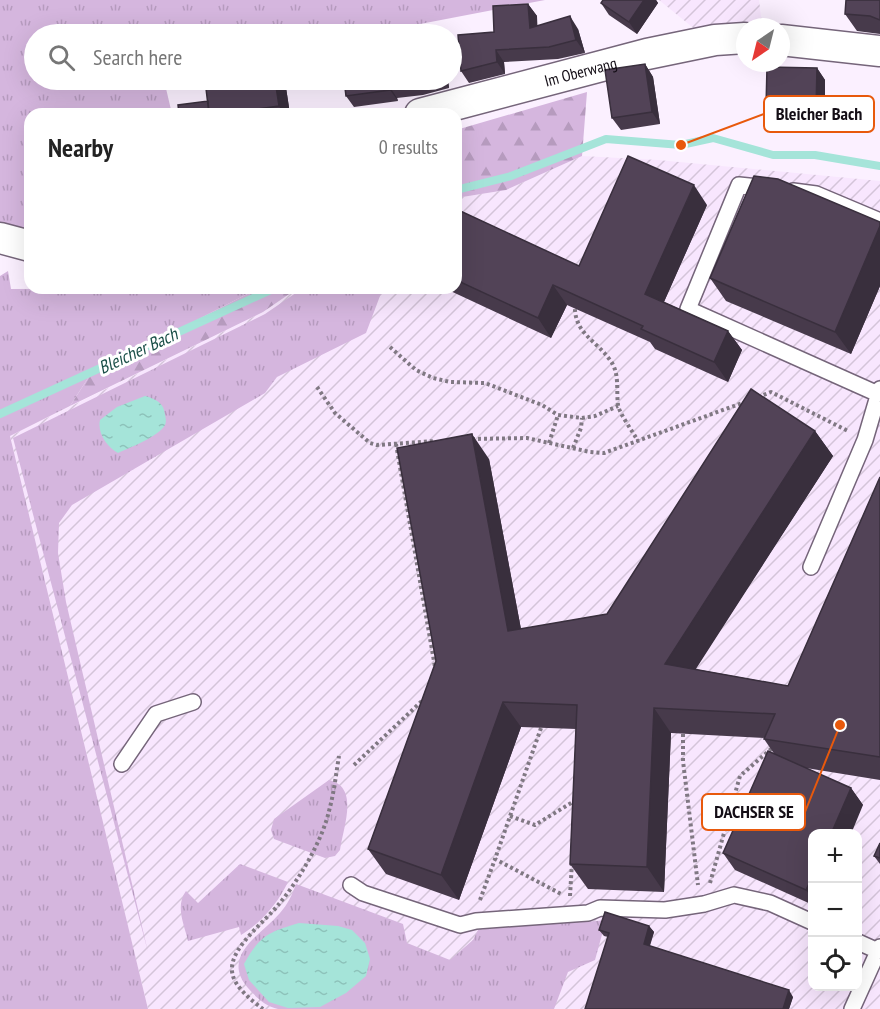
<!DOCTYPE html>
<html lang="en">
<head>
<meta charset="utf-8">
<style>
	body { margin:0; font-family:"PT Sans Narrow",sans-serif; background:#f6f6f6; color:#222 }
	.controls { position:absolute; right:18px; bottom:18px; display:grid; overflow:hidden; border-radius:12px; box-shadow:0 6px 24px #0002 }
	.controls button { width:54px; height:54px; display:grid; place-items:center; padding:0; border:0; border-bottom:2px solid #e0e0e0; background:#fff; color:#222; font:30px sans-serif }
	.compass { position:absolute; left:736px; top:18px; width:54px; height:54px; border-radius:50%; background:#fff; box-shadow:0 6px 24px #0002; rotate:215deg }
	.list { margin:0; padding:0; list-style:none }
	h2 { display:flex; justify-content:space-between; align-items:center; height:78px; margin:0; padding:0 24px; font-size:26px }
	h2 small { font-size:20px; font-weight:400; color:#767676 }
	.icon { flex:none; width:33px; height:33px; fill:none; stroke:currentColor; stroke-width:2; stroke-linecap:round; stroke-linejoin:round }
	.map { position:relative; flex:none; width:880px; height:1009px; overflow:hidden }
	.search { position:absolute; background:#fff; box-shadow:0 6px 24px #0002; left:24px; top:24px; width:438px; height:66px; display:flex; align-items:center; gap:15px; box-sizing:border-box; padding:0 21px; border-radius:33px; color:#767676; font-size:22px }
	.panel { position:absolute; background:#fff; box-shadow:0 6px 24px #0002; left:24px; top:108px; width:438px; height:186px; border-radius:18px }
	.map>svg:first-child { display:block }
	.industrial { fill:url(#industrial-furrows); fill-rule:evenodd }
	.grass { fill:url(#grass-tufts) }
	.forest { fill:url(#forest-firs) }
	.water { fill:url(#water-ripples) }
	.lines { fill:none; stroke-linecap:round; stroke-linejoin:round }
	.stream { stroke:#a5e4d9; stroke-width:8 }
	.service-casing { stroke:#75657a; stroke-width:18 }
	.minor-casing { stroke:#75657a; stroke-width:33 }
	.path { stroke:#807883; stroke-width:4; stroke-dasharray:3 3; stroke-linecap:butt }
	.service { stroke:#fff; stroke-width:15 }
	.minor { stroke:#fff; stroke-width:30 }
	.wall { fill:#473a4b }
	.shaded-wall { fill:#392f3d }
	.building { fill:#524357; stroke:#392f3d; stroke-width:1.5 }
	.labels { text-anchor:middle; stroke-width:6; stroke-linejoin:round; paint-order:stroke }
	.street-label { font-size:16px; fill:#140e16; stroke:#fff }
	.water-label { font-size:18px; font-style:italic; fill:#194e47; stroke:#fff }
	.leader { fill:none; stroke:#e8590c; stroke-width:2 }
	.callout-dot { fill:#e8590c; stroke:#fff; stroke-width:2 }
	.callout { fill:#fff; stroke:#e8590c; stroke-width:2 }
	.callout-label { font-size:18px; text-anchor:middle; font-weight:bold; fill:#140e16 }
</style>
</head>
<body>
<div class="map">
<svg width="880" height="1009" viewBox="0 0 880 1009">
	<defs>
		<pattern id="industrial-furrows" width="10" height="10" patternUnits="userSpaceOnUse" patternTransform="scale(1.5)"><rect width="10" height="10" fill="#f8e6fe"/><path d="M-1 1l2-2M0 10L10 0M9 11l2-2" fill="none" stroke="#d4c4d9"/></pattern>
		<pattern id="grass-tufts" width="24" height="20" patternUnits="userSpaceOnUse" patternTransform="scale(1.5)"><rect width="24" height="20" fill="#d5b6de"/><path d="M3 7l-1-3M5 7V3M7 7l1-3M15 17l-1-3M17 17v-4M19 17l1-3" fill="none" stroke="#b69bbe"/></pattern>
		<pattern id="forest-firs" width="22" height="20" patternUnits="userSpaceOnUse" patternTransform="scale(1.5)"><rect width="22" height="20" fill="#d5b6de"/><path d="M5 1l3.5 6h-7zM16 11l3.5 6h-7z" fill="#b69bbe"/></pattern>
		<pattern id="water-ripples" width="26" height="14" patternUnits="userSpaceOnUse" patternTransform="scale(1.5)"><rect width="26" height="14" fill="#a5e4d9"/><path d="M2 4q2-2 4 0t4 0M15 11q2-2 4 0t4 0" fill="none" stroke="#8dc2ba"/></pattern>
	</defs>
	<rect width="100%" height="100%" fill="#fbf0ff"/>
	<path class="industrial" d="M659 0H759L762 24 697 31Z
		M582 156 658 160 880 181V1009H148L10 436 263 312 298 288H456V198L506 190ZM812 834H858V986H812Z"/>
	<path class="grass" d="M0 0H545L368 34H34V80H164L172 114H30V234L0 225Z
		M8 271 11 289 259 288 90 375 70 406 10 436 148 1009H0V276Z
		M303 288H383L366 333 277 377 265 393 72 505 59 523 58 553 66 602 148 952 13 438 265 314Z
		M329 780C360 787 343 827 340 850L335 856 325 858 274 839 271 830 274 819Z
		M240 864 288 882C278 903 261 923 241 935L239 927 188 941C184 924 175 906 186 891L198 903Z
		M296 884 403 924 407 943 450 960 473 940 478 930C520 924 563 925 606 920L595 960 568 972 554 1009H278C265 1006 256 997 248 988 220 956 261 935 280 913 288 904 292 895 296 884Z"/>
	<path class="forest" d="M587 92 582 156 506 190 456 198V130Z
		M259 288H298L263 312 70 406 90 375Z"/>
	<path class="water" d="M145 396C153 398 162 402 164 410 165 415 167 421 165 425 158 437 131 447 118 453 107 447 97 433 100 420L117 407Z
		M299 923 338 926 352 930 365 943 370 959 366 976 346 993 320 1007 288 1008 269 1002 249 980 244 964C260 935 269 932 299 923Z"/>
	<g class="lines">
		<path class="stream" d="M456 190 511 176 606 139 681 145 713 138 773 155H815L880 166
			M0 414 275 288"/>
		<defs>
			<path id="service" d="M769 188 739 185 688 309 878 394
				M793 191 816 194 880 221
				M811 567 865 440 880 389
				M122 764 156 714 193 702
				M351 885 363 893 460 925 476 921 588 913 600 908 665 910 704 904 734 895 770 903 812 922
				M858 942 878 951
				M852 1009 880 947"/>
			<g id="minor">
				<path d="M781 40 880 51"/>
				<path id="s1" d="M420 114 647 54 715 40 745 38"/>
				<path d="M0 238 30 246"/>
			</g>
		</defs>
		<use href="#service" class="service-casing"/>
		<use href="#minor" class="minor-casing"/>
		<path class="path" d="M575 303C573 333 595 339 610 360 620 373 616 389 618 405 619 413 633 432 638 441
			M390 347 416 370 433 378 450 382 485 383 542 405 558 415 582 418 595 416 618 406
			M317 387 335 413 370 443 377 445 435 441
			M758 397 771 392 848 431
			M472 439 527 438 590 452 604 453 745 402
			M549 443 558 415
			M396 444 435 667
			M573 448 581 428 582 418
			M541 728 495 859 563 895
			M683 734V761L698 885
			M354 765 424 699
			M510 816 535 825 576 800
			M710 883 740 776 771 749H774
			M570 896 572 862
			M480 900 495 859
			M263 1009C251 1000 233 986 232 971 230 947 265 922 279 904 299 880 322 841 329 811 334 793 336 774 339 756"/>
		<use href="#service" class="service"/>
		<use href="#minor" class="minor"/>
	</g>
	<path class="wall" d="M603 0H656L658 3 637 34 609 15 601 3Z
		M880 0V34L857 31 845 14Z
		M528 4 537 16V26L578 29 585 53 558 59 504 62 505 74 469 83 461 71 494 32Z
		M645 64 653 77 660 124 621 130 612 118Z
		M817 68 825 80V121L775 120 766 107Z
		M344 80H448L449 88 423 95 397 98 398 101 354 107 346 96Z
		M285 81 290 114H179L208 101Z
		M707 205 664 302 728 331 742 350 728 382 655 349 650 342 567 305 551 338 444 288H456V210L579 266Z
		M880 222V286L851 354 726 301 710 278Z
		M815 431 833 456 695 669 788 686 880 477V780L806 768 851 788 863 805 813 834V905L735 870 723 853 775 755 764 739 765 738 671 733 664 892 588 889 570 864 576 729 521 727 459 900 386 874 368 849 436 661 489 459 521 629 607 614Z
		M880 843V864L874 856Z
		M649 926 654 932 650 946 793 997 789 1009H585L608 937 604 936 599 930Z"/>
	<path class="shaded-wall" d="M644 0H656L658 3 637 34 629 22Z
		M528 4 537 16 538 40 530 28Z
		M570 16 578 29 585 53 576 40Z
		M496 50 504 62 505 74 497 62Z
		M645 64 653 77 660 124 652 112Z
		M817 68 825 80V121L816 109Z
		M275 80H284L285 81 290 114H284L279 106Z
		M443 80H448L449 88Z
		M390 87 397 98 398 101 390 90Z
		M694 185 707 205 659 313 645 294Z
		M880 226V286L851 354 835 332Z
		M553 285 567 305 551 338 538 318Z
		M728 331 742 350 728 382 714 362Z
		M815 431 833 456 683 689 665 664Z
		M472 434 489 459 526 656 508 631Z
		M503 702 521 727 459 900 441 875Z
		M654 708 671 733 664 892 647 867Z
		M851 788 863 805 851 834H831Z
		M813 875V899L806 890Z
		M649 926 654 932 648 950 644 944Z
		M789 990 793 997 789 1009H783Z"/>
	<path class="building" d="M603 0H644L629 22 601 3Z
		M846 0H880V20L870 16 845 14Z
		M528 4 530 28 570 16 576 40 549 47 496 50 497 62 461 71 458 35 494 32 493 6Z
		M645 64 652 112 612 118 605 70Z
		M767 67 817 68 816 109 766 107Z
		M205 80H275L279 106 222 114H209Z
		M344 80H434L415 84 390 87V90L346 96Z
		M208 101 209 114H179L178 105Z
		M628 156 694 185 645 294 728 331 714 362 641 329 643 326 553 285 538 318 456 280V209L579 266Z
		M754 176 778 179 880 222V226L835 332 710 278Z
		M751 389 815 431 665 664 788 686 880 477V757L764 739 775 714 654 708 647 867 570 864 577 705 503 702 441 875 368 849 436 661 397 448 472 434 508 631 607 614Z
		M768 751 851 788 831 834H813V875L806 890 723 853Z
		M880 843V858L874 856Z
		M605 912 649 926 644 944 789 990 783 1009H585L609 933 599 930Z"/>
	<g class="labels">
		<g class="street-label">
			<text dy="6" stroke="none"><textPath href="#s1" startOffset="166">Im Oberwang</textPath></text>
		</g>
		<g class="water-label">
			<text transform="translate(138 351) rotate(-25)" y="6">Bleicher Bach</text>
		</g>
	</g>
	<path class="leader" d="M681 145L764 114M840 725L805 812"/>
	<g class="callout-dot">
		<circle cx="681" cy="145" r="6"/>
		<circle cx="840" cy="725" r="6"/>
	</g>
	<g class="callout">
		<rect x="764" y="96" width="110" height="36" rx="6"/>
		<rect x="702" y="794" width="103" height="36" rx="6"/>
	</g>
	<g class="callout-label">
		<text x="819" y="120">Bleicher Bach</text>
		<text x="754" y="818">DACHSER SE</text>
	</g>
</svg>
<div class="controls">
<button>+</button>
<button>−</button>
<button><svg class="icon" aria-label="locate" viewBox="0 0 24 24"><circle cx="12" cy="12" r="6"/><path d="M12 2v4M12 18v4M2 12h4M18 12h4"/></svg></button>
</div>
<svg class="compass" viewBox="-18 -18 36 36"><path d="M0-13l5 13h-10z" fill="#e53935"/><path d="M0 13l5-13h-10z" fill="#767676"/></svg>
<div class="search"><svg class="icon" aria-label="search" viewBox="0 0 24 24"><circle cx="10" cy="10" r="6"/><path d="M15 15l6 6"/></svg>Search here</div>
<section class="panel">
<h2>Nearby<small>0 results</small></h2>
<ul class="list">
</ul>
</section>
</div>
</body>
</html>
